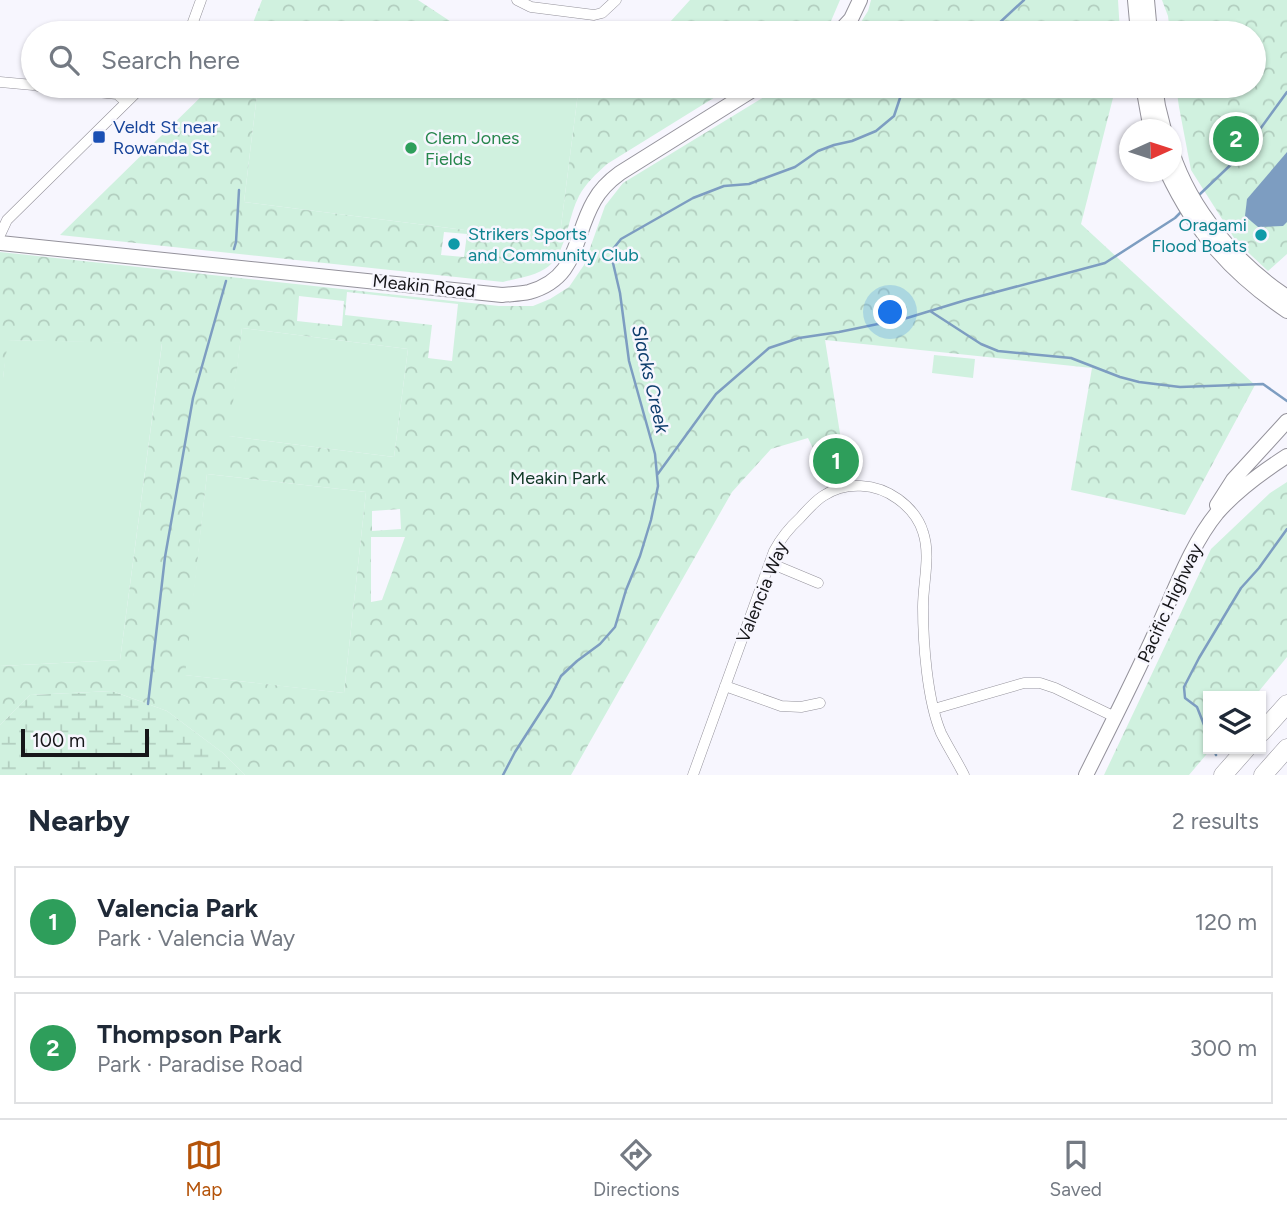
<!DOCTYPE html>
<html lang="en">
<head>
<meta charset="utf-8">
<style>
	body { margin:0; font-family:Figtree,sans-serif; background:#f6f6f7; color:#1f2937 }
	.controls { position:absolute; right:21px; bottom:21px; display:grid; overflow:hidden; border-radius:0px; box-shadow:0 2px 5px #0004 }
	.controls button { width:63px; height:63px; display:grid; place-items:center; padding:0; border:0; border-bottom:2px solid #e0e1e3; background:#fff; color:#1f2937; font:35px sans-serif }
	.compass { position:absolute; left:1119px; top:119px; width:63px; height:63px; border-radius:50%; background:#fff; box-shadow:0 2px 5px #0004; rotate:87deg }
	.scale { position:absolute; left:21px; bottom:18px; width:128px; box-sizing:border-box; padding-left:7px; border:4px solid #161619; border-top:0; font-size:19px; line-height:24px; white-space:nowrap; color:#161619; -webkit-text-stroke:5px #f7f6fe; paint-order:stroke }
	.you { position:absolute; left:891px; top:313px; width:24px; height:24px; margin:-18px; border:5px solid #fff; border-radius:50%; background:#1a73e8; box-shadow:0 0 0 10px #1a73e833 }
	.badge { display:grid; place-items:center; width:46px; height:46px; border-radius:50%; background:#b45309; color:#fff; font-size:23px; font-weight:700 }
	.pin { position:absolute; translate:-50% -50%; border:4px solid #fff; box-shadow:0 2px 7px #0006 }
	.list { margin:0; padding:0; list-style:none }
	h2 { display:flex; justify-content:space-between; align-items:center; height:91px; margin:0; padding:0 28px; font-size:30px }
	h2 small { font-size:23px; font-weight:400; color:#747a83 }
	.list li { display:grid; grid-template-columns:46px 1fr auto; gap:21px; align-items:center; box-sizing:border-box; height:112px; margin:0 14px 14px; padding:0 14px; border:2px solid #e0e1e3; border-radius:0px }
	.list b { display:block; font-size:26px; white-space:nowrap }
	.list p { margin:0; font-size:23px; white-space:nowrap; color:#747a83 }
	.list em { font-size:23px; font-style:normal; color:#747a83 }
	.icon { flex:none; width:38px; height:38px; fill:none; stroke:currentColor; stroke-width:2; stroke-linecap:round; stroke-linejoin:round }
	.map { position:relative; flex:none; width:1287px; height:775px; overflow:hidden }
	.search { position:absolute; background:#fff; box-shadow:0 2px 5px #0004; left:21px; right:21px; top:21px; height:77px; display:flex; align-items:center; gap:18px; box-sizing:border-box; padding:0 24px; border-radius:38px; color:#747a83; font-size:26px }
	.sheet { height:343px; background:#fff }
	nav { display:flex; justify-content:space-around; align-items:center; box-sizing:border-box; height:98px; border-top:2px solid #e0e1e3; background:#fff; font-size:19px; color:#747a83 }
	nav a { display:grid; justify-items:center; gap:4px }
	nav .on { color:#b45309 }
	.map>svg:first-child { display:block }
	.grass { fill:#d0f1df }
	.wetland { fill:url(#wetland-marsh) }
	.park { fill:url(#park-crowns); fill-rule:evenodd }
	.water { fill:#7d9dc1 }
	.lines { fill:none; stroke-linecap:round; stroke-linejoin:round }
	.stream { stroke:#7d9dc1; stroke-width:2.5 }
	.street-casing { stroke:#94929b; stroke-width:11 }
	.secondary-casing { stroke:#94929b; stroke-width:16 }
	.highway-casing { stroke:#94929b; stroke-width:19 }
	.street { stroke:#fff; stroke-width:10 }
	.secondary { stroke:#fff; stroke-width:14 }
	.highway { stroke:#fff; stroke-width:18 }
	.transit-dot { fill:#1a4fb4; stroke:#f7f6fe; stroke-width:2.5 }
	.leisure-dot { fill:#2e9e5b; stroke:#f7f6fe; stroke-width:2.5 }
	.culture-dot { fill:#0f9aa8; stroke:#f7f6fe; stroke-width:2.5 }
	.labels { text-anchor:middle; stroke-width:5; stroke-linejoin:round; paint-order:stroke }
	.transit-label { font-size:18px; fill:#164399; stroke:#f7f6fe; text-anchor:start }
	.leisure-label { font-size:18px; fill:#27864d; stroke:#f7f6fe; text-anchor:start }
	.culture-label { font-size:18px; fill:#0d838f; stroke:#f7f6fe; text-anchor:end }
	.street-label { font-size:18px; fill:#161619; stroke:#f7f6fe }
	.park-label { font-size:18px; fill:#103826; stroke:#f7f6fe }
	.water-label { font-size:19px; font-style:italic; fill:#0d3d6c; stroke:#f7f6fe }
</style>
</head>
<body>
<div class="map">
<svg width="1287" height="775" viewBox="0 0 1287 775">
	<defs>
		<pattern id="wetland-marsh" width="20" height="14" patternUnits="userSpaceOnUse" patternTransform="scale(1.75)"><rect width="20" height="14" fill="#d0f1df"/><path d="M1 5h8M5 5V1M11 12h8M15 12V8" fill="none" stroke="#b2cebf"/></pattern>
		<pattern id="park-crowns" width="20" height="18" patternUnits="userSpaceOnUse" patternTransform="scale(1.75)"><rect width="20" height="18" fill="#d0f1df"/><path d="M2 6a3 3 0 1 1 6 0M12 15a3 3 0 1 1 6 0" fill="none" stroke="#b2cebf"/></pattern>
	</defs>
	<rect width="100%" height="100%" fill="#f7f6fe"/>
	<path class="grass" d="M258 86H521L578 93 559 242 244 202Z
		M242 328 408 349 394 457 228 436Z
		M7 340 162 343 120 660 0 666V378H3Z
		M934 355 975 359 973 378 932 373Z
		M207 474 366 492 344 693 184 675Z"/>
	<path class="wetland" d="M112 691 167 711 223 753 245 775H0V725L30 695Z"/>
	<path class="park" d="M262 0H418L468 33H249Z
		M690 0H840L831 21 817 33H660Z
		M871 0H1118L1120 33H854L868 11Z
		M1162 0H1287V254L1268 271 1236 241 1191 170 1179 107 1176 86H1254V33H1170L1168 16Z
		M212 86H258L244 202 559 242 578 93 521 86H733L607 164C596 174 586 183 579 196 567 219 568 248 549 266 537 276 518 278 503 282L60 235ZM444 232 467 234 464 257 441 255Z
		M782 86H1116L1081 224 1255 385 1185 515 1071 490 1092 368 825 340 847 477 830 483 808 438 771 449 732 492 571 775H245L223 753 167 711 112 691 30 695 0 725V666L120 660 162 344 8 340 3 378H0V252L499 306H533L550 299 569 287 584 265 605 206 623 183ZM347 292 458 304 452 361 428 358 432 325 345 315ZM299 296 344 301 342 326 297 321ZM242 328 408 349 394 457 229 436ZM207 474 366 492 344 693 185 675ZM400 509 401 529 372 531V511ZM371 537H405L382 600 371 602Z
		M1287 482V657L1255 696H1208V749H1211L1189 775H1104L1211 549 1270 493Z"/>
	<path class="water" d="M1287 152V222L1283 226 1258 227 1245 216 1247 199Z"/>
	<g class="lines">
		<path class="stream" d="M986 33 996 26 1024 0
			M1199 195 1242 154 1287 92
			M234 249 236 242 239 190
			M930 311 981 344 998 351 1071 358 1120 377 1139 382 1180 387 1263 384 1287 401
			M657 475 716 394 769 348 799 338 839 332 907 318 966 300 1105 263 1175 218 1181 212
			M148 704 165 557 193 398 226 281
			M1208 735 1197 707 1185 698 1184 687 1199 658 1241 588 1259 568 1287 529
			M1214 749 1216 755
			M503 775 515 752 551 696 561 676 577 661 600 644 615 627 626 590 640 556 651 520 658 486 655 454 629 361 620 293 613 263V249L621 239 693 198 724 186 749 184 795 167 818 151 834 145 852 141 876 131 894 116 904 86"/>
		<defs>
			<path id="street" d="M517 0 531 7 594 15 602 13 616 0
				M189 33 201 0
				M0 82 33 85
				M38 86 117 94 126 102
				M0 235 7 220 143 86
				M770 563 818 583
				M725 686 781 706 801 707 820 703
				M934 709 1024 683H1040L1055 688 1115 717
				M693 775 774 551C781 538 789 528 800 518 807 510 814 502 823 496 846 481 876 483 898 499 909 507 919 519 923 532 931 556 923 582 923 607 923 642 927 700 941 733 948 747 957 761 964 775"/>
			<path id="secondary" d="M1135 0 1138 33
				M1147 0 1150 33
				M838 33 851 19 860 0
				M1143 86 1151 130
				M1155 86 1158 106 1164 130
				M1172 152C1191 210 1236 263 1287 297
				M1167 172C1196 233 1231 273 1287 311
				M0 243 502 295C510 294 521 294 529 292 579 278 573 237 594 201 600 190 609 181 620 173L759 86
				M1217 505 1233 480 1287 421
				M1086 775C1110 727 1134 680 1156 631 1174 593 1190 546 1217 513 1237 490 1262 472 1287 456"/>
			<path id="highway" d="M1261 733 1287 704
				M1223 775 1246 749
				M1263 775 1287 748"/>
		</defs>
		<use href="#street" class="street-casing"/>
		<use href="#secondary" class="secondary-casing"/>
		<use href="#highway" class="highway-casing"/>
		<use href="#street" class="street"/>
		<use href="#secondary" class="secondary"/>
		<use href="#highway" class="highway"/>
	</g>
	<rect class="transit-dot" x="92" y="130" width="14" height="14" rx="3.5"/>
	<circle class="leisure-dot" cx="411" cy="148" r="7"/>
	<g class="culture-dot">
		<circle cx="1261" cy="235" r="7"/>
		<circle cx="454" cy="244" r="7"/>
	</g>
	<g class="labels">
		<g class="transit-label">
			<text x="113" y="133">Veldt St near<tspan x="113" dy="21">Rowanda St</tspan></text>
		</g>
		<g class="leisure-label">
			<text x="425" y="144">Clem Jones<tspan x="425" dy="21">Fields</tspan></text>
		</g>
		<g class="culture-label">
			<text x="1247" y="231">Oragami<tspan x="1247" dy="21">Flood Boats</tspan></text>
			<text x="468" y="240" text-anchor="start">Strikers Sports<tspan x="468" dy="21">and Community Club</tspan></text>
		</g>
		<g class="street-label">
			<text transform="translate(424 286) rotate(6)" y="6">Meakin Road</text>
			<text transform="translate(762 592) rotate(-68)" y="6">Valencia Way</text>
			<text transform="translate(1170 603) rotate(-65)" y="6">Pacific Highway</text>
		</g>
		<g class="park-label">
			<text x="558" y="484">Meakin Park</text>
		</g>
		<g class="water-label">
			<text transform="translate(651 379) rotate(77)" y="7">Slacks Creek</text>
		</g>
	</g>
</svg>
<div class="controls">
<button><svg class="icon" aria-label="layers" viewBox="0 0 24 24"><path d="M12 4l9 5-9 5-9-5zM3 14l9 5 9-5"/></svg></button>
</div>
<svg class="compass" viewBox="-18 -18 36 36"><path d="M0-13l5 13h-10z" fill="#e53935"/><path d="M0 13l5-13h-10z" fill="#747a83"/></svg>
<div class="scale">100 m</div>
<div class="you"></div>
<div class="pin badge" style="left:836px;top:461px;background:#2e9e5b">1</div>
<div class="pin badge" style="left:1236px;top:139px;background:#2e9e5b">2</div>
<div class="search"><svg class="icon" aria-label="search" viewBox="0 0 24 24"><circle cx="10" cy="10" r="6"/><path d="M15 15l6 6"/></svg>Search here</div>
</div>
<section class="sheet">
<h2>Nearby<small>2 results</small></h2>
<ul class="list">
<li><span class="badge" style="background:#2e9e5b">1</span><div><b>Valencia Park</b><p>Park · Valencia Way</p></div><em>120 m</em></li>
<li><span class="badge" style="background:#2e9e5b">2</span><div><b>Thompson Park</b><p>Park · Paradise Road</p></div><em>300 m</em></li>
</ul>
</section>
<nav>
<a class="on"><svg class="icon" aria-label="map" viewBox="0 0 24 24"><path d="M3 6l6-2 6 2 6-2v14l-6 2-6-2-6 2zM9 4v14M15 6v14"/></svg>Map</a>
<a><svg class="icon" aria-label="directions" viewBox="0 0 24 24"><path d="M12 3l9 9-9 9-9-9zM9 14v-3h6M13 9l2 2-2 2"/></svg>Directions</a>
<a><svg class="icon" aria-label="saved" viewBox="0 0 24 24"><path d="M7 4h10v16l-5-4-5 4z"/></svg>Saved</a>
</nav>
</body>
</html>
